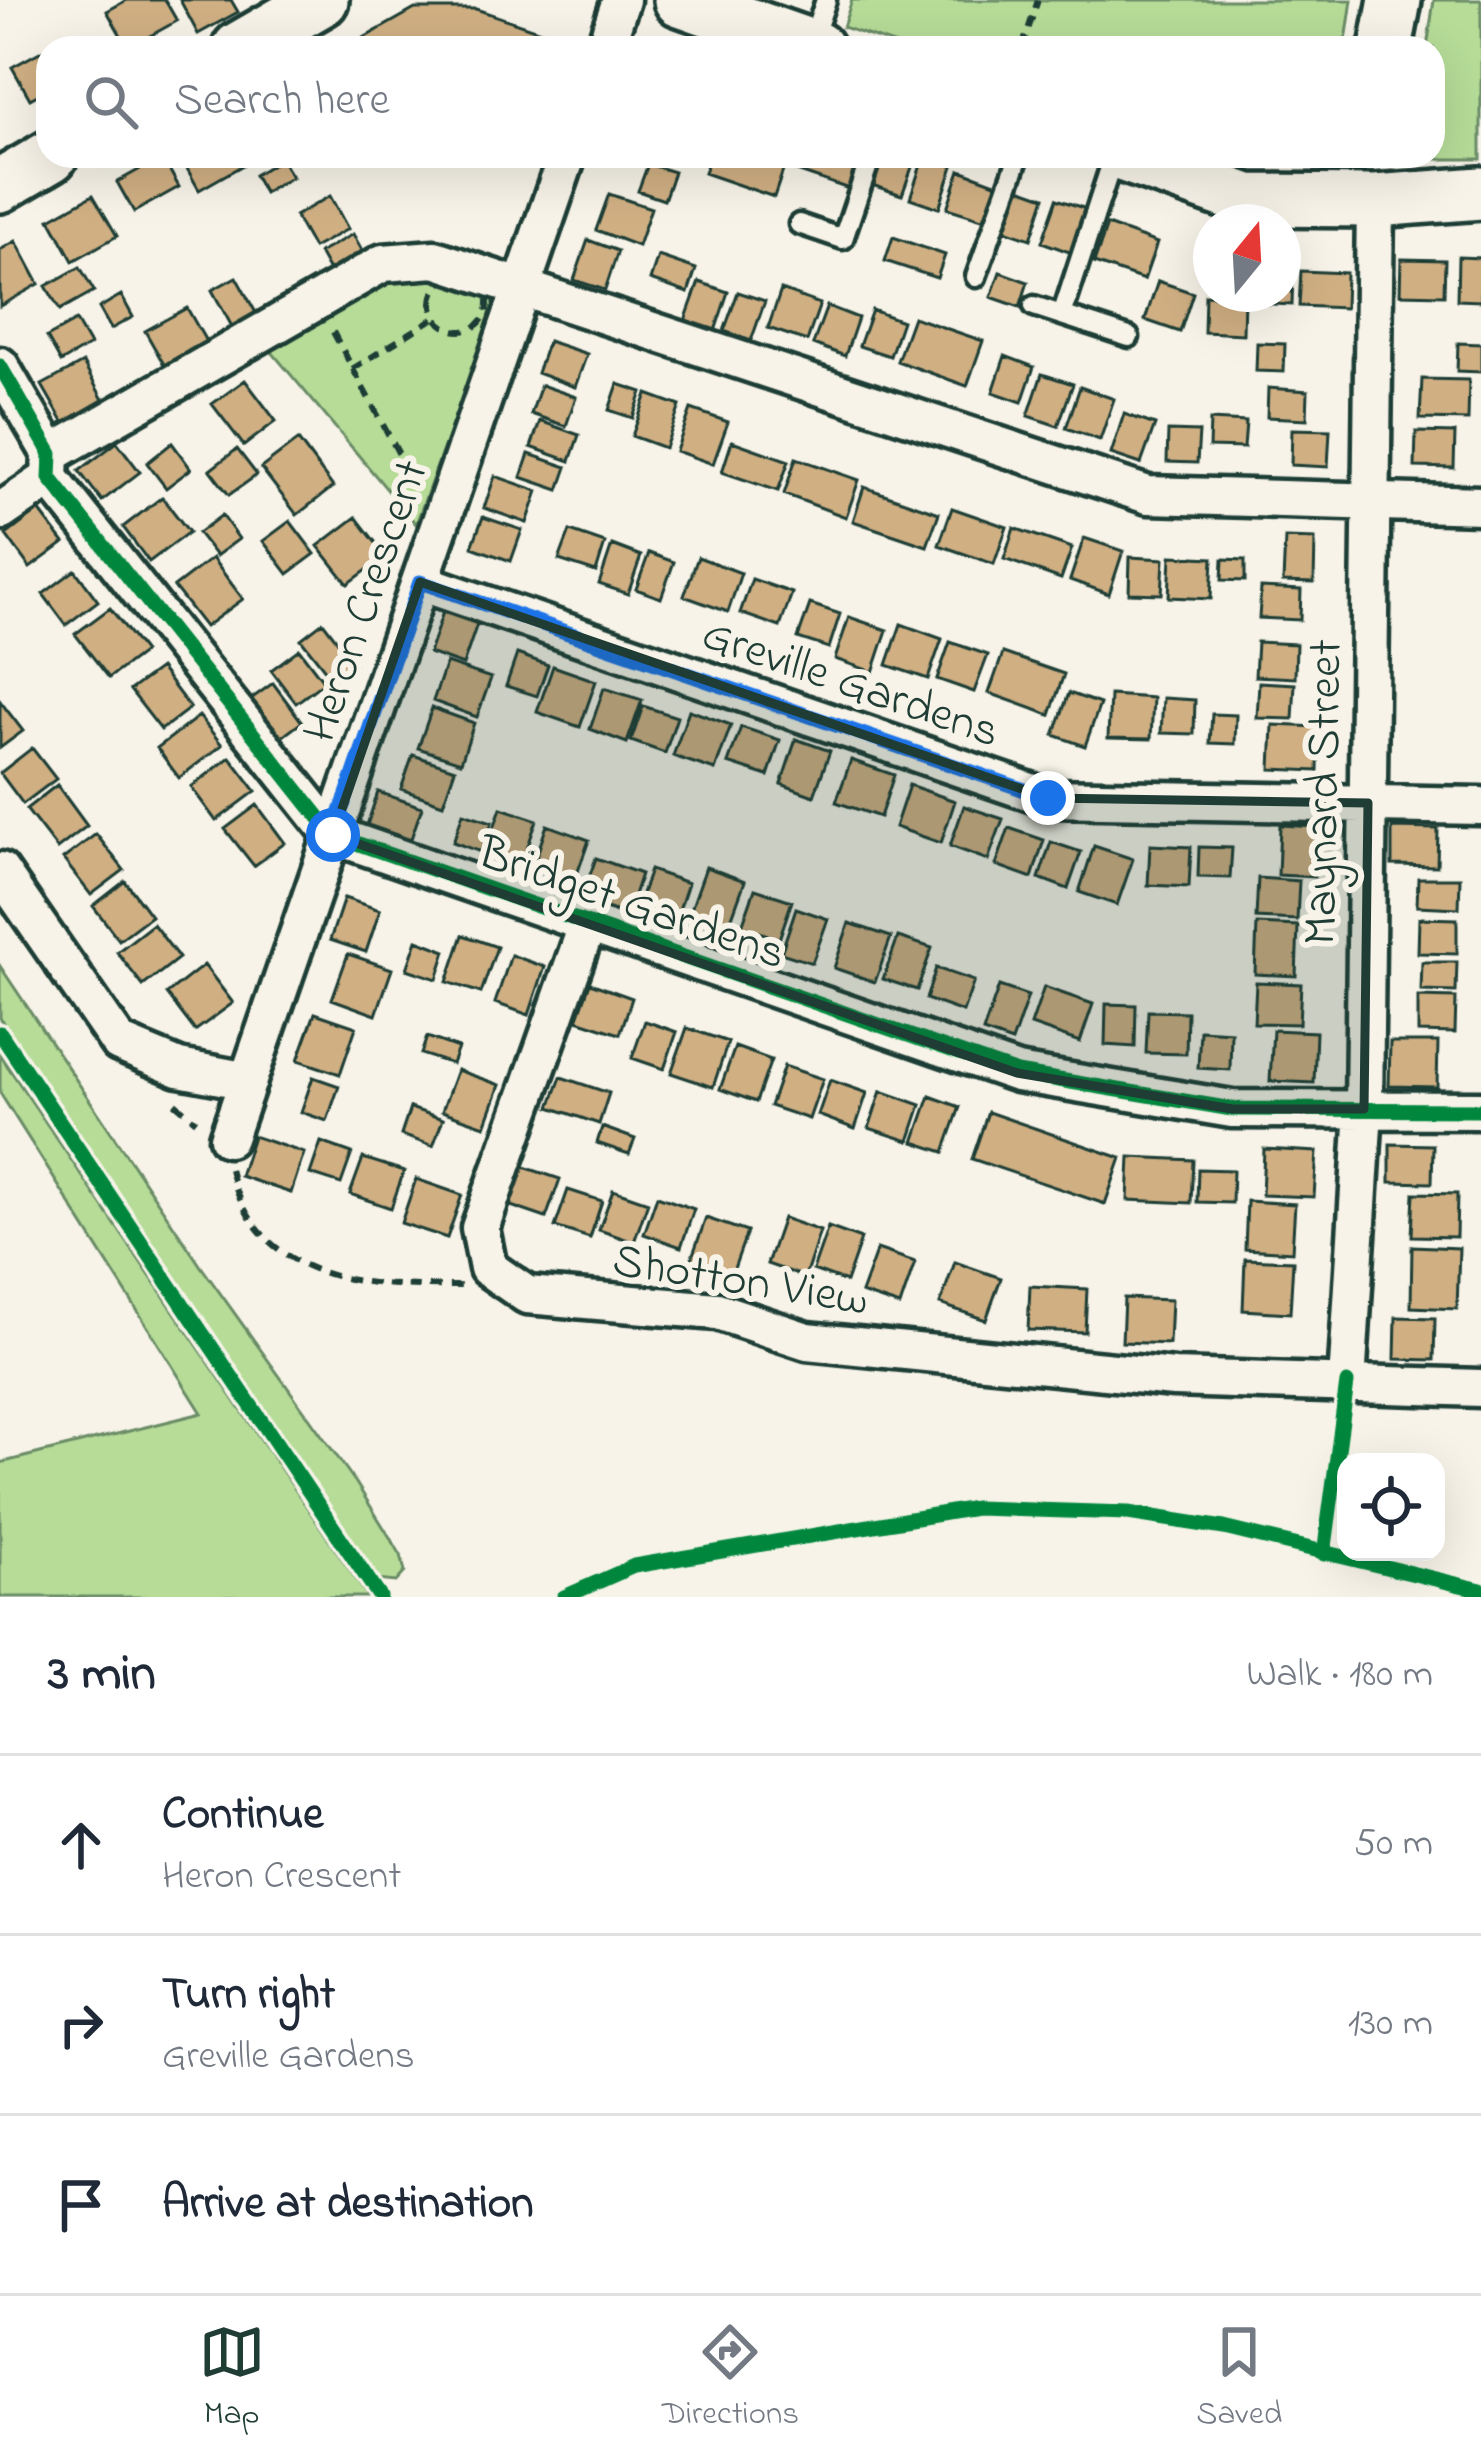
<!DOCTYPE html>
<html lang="en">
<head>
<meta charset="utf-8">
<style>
	body { margin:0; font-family:"Indie Flower",sans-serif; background:#f2f2f3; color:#1f2937 }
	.controls { position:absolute; right:36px; bottom:36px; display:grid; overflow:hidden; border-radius:24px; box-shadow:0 12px 48px #0002 }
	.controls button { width:108px; height:108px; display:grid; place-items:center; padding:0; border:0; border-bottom:3px solid #e0e1e3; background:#fff; color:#1f2937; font:60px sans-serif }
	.compass { position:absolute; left:1193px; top:204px; width:108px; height:108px; border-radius:50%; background:#fff; box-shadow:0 12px 48px #0002; rotate:18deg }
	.stop { position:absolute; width:36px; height:36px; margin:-27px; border:9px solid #1a73e8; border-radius:50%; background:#fff }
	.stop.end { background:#1a73e8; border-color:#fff; box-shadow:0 3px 12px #0008 }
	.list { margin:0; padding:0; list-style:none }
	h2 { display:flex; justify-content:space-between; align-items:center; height:156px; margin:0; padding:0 48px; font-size:51px }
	h2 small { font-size:39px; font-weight:400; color:#747a83 }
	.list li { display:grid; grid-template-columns:78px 1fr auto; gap:36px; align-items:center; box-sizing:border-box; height:180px; padding:0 48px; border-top:3px solid #e0e1e3 }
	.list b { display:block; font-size:45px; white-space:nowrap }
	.list p { margin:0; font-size:39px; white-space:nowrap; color:#747a83 }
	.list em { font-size:39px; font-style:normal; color:#747a83 }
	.icon { flex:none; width:66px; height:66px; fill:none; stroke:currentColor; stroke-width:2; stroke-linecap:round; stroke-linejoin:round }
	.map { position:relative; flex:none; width:1481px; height:1597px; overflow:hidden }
	.search { position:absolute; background:#fff; box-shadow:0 12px 48px #0002; left:36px; right:36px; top:36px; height:132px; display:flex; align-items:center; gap:30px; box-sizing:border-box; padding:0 42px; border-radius:36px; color:#747a83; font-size:45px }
	.sheet { height:696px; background:#fff }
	nav { display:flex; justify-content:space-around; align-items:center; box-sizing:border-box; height:168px; border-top:3px solid #e0e1e3; background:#fff; font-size:33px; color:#747a83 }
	nav a { display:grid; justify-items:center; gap:6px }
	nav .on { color:#1f3d34 }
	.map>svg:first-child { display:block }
	.green { fill:#b6dc98; stroke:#6a8c66; stroke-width:3 }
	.building { fill:#d0af83; stroke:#1f3d34; stroke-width:3 }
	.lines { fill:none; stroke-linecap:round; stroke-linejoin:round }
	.lane-casing { stroke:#1f3d34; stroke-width:27 }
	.street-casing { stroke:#1f3d34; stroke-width:45 }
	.secondary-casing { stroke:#1f3d34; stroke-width:60 }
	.path { stroke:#1f3d34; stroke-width:6; stroke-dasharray:12 9; stroke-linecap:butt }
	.lane { stroke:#f7f3e8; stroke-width:18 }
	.street { stroke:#f7f3e8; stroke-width:36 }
	.secondary { stroke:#f7f3e8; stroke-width:51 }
	.cycleway-casing { stroke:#f7f3e8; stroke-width:22 }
	.cycleway { stroke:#00873e; stroke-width:15 }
	.route { stroke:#1a73e8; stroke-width:15 }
	.marked { fill:#1f3d34; fill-opacity:0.2; stroke:#1f3d34; stroke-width:9; stroke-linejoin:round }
	.labels { text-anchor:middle; stroke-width:12; stroke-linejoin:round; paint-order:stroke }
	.street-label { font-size:48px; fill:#1f3d34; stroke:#f7f3e8 }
</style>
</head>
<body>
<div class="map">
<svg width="1481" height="1597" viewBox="0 0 1481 1597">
	<rect width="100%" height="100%" fill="#f7f3e8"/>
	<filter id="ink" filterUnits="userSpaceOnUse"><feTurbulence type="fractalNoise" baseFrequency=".00833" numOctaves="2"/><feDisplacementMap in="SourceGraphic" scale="24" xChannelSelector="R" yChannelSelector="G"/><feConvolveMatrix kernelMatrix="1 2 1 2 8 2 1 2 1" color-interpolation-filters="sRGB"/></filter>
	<g filter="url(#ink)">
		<path class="green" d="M852 0H1352L1345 48H905L843 27Z
			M1434 0H1481V159H1421L1433 156V48H1427Z
			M435 259 494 294 495 306 416 524 261 339 284 326 306 330 378 288 381 268Z
			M0 966 200 1265 356 1483 401 1555 405 1572 396 1582 377 1580 0 1018Z
			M0 1055 368 1597H0V1463L202 1413 0 1093Z"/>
		<path class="building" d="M127 0H165L177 21 128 48 107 11Z
			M180 0H231L238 12 198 34Z
			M415 9H476L555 36 550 48H346Z
			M53 45 48 89 30 99 12 67Z
			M180 156H238L243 165 199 190Z
			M710 156H788L774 197 704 173Z
			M795 156H861L849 189 791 169Z
			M882 156H916L902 195 872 185Z
			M924 156 953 166 939 208 910 198Z
			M162 157 179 187 134 212 117 182Z
			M281 159 292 177 264 193 254 175Z
			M648 164 674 172 664 200 638 191Z
			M960 170 998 184 985 220 947 208Z
			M1014 186 1045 197 1031 239 999 228Z
			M609 194 651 208 638 246 596 230Z
			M93 195 117 236 73 261 50 219Z
			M330 196 348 229 313 248 295 216Z
			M1057 199 1086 209 1072 253 1042 242Z
			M1107 225 1157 243 1144 280 1094 263Z
			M353 234 368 261 334 280 319 253Z
			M893 237 945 255 937 278 885 261Z
			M588 240 618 251 605 290 574 280Z
			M16 241 39 284 0 306V250Z
			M658 256 696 269 688 293 650 280Z
			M1458 257 1481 258V301L1457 300Z
			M1401 259 1445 260 1444 295 1400 294Z
			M80 267 94 291 60 310 46 286Z
			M1301 271 1346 273 1345 308 1299 306Z
			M1000 272 1028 282 1020 307 991 297Z
			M1283 273H1293L1292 305 1250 303 1251 294H1283Z
			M236 277 260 320 236 334 212 290Z
			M1158 281 1193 293 1180 332 1145 320Z
			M699 282 728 292 715 331 685 321Z
			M781 290 820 304 807 341 768 328Z
			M738 292 765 301 751 341 724 331Z
			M121 295 133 317 111 329 99 308Z
			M1205 295 1244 297 1243 334 1204 332Z
			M827 306 858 318 845 356 813 344Z
			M187 308 208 345 166 368 145 331Z
			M872 310 902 321 890 356 859 346Z
			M913 317 983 341 967 386 897 361Z
			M76 321 90 345 61 362 47 337Z
			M548 341 587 354 575 387 537 373Z
			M1257 343 1285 344 1284 372 1256 371Z
			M1458 343 1481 344V372L1457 371Z
			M1005 356 1034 367 1022 402 993 392Z
			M83 363 107 407 67 429 42 385Z
			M1042 374 1073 384 1058 426 1028 416Z
			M1422 379 1469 380 1468 420 1420 419Z
			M245 380 276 421 244 446 212 404Z
			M618 384 642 392 633 418 609 410Z
			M541 385 576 397 566 426 531 414Z
			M1080 387 1114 399 1100 440 1066 428Z
			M1268 388 1308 391 1307 419 1267 417Z
			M647 394 680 406 665 448 632 436Z
			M691 409 728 422 713 464 676 451Z
			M1124 414 1155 425 1141 464 1111 454Z
			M1210 420 1246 422 1244 448 1209 447Z
			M540 421 579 435 570 461 531 447Z
			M1292 429 1330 430 1328 467 1291 465Z
			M1168 431 1199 432 1197 463 1167 462Z
			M1416 432 1455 433 1454 468 1415 467Z
			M298 440 333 487 297 515 261 468Z
			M732 441 789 461 778 491 722 472Z
			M117 442 140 472 102 501 79 471Z
			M172 443 191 469 166 488 147 463Z
			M237 449 257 475 229 495 210 470Z
			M529 454 567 467 559 490 521 477Z
			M796 458 859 480 846 517 784 494Z
			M495 476 538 491 527 523 484 508Z
			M864 487 939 513 927 546 853 521Z
			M162 497 189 532 149 562 123 527Z
			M952 508 1007 527 994 564 939 545Z
			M39 510 64 543 30 568 6 535Z
			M222 515 239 539 216 556 198 533Z
			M356 517 386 556 348 584 318 546Z
			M483 517 522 530 511 561 472 547Z
			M290 521 315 554 288 574 263 541Z
			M1014 528 1072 548 1061 579 1004 559Z
			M570 531 605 543 596 572 559 560Z
			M1084 538 1123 551 1109 594 1070 580Z
			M1285 538 1315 539 1314 583 1283 582Z
			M612 545 641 556 628 594 599 584Z
			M649 553 674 562 661 598 636 589Z
			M1171 556 1213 558 1211 599 1169 597Z
			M698 557 741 573 728 612 684 596Z
			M1130 557 1164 559 1162 594 1129 593Z
			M212 558 243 599 205 627 174 587Z
			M1223 559 1245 560V581L1222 580Z
			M75 570 98 601 66 625 43 594Z
			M752 579 792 593 780 627 740 613Z
			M1261 588 1301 590 1300 620 1259 618Z
			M810 604 840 614 829 648 798 638Z
			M110 608 144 652 109 678 75 634Z
			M444 609 478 621 463 665 429 653Z
			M849 617 887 630 873 672 835 659Z
			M323 622 355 664 333 680 301 639Z
			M901 624 942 639 928 679 887 665Z
			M950 642 988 655 974 692 937 679Z
			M1257 642 1296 644 1295 678 1255 676Z
			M299 649 324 682 296 703 271 670Z
			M1003 653 1064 674 1050 715 989 693Z
			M517 654 548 665 537 696 506 686Z
			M446 663 491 678 477 717 433 701Z
			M553 666 596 681 580 727 537 712Z
			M160 668 190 708 161 730 130 690Z
			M1259 682 1295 684 1293 719 1257 718Z
			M273 683 302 722 274 743 244 704Z
			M604 688 642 700 627 743 590 729Z
			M1069 693 1100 704 1085 746 1054 735Z
			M1110 695 1153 698 1151 739 1108 738Z
			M1163 698 1195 700 1194 734 1161 733Z
			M0 701 23 731 0 748Z
			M643 706 677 717 665 753 631 741Z
			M432 708 474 723 461 762 418 748Z
			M689 710 731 725 715 770 673 756Z
			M1212 714 1236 715 1235 744 1210 743Z
			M199 716 222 745 179 778 157 748Z
			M1273 725 1319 727 1318 771 1271 769Z
			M741 727 780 740 768 776 728 763Z
			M796 739 830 751 814 796 781 784Z
			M32 748 56 779 23 804 0 773Z
			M413 755 455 769 443 804 401 789Z
			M230 757 256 791 216 821 191 787Z
			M851 760 894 775 880 817 836 802Z
			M57 785 87 826 57 849 26 809Z
			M909 785 955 801 941 843 895 827Z
			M378 792 422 807 406 853 363 837Z
			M257 805 285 843 254 866 225 829Z
			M964 806 1003 819 988 860 950 846Z
			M501 808 537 820 522 863 486 850Z
			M463 813 492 822 481 852 453 842Z
			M547 825 589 840 575 880 533 866Z
			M1280 825 1317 827 1314 877 1278 875Z
			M1009 828 1044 840 1032 878 996 865Z
			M1392 828 1438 829 1437 866 1392 865Z
			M96 834 124 870 91 895 63 859Z
			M1051 842 1081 852 1068 889 1039 878Z
			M1150 845 1191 847 1189 887 1148 885Z
			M1094 846 1133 859 1117 905 1079 892Z
			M1199 847 1232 848 1230 878 1198 877Z
			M596 858 641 874 627 916 581 900Z
			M706 867 745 881 728 928 689 915Z
			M650 870 688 883 673 928 635 914Z
			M1258 878 1299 881 1297 920 1256 918Z
			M1418 878H1460L1459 908 1417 906Z
			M125 881 151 916 119 940 93 906Z
			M755 889 792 901 779 939 742 926Z
			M344 898 380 910 366 952 330 940Z
			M796 908 828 919 812 963 781 953Z
			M1419 918 1457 919V954L1418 953Z
			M849 923 891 937 875 982 834 968Z
			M153 924 179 958 143 986 117 952Z
			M1257 924 1298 926 1296 976 1255 974Z
			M463 935 497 947 481 993 447 982Z
			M898 937 932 948 917 990 883 979Z
			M417 940 446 951 437 979 407 969Z
			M348 954 392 969 376 1015 332 999Z
			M511 955 545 967 529 1015 495 1003Z
			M1422 962H1457L1456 992 1421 991Z
			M204 965 233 1003 195 1031 167 994Z
			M936 968 974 981 963 1012 926 999Z
			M1256 982 1301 984 1299 1024 1254 1023Z
			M590 983 632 998 620 1034 577 1020Z
			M999 986 1028 996 1012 1042 983 1032Z
			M1044 987 1093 1004 1080 1042 1031 1025Z
			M1418 997 1456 998 1455 1033 1418 1032Z
			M1106 1004 1136 1005 1135 1047 1105 1045Z
			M1148 1011 1187 1012 1186 1054 1146 1053Z
			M315 1013 356 1027 340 1074 298 1060Z
			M645 1021 677 1032 664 1069 632 1058Z
			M687 1028 728 1042 713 1087 671 1073Z
			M1200 1030 1231 1032 1230 1070 1198 1068Z
			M1273 1030 1316 1032 1314 1083 1270 1081Z
			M427 1037 458 1048 452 1064 421 1054Z
			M1390 1042H1438L1437 1087 1389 1086Z
			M735 1047 771 1060 756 1102 720 1089Z
			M784 1066 823 1079 809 1119 770 1106Z
			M457 1070 500 1085 485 1126 442 1111Z
			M313 1077 339 1086 327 1121 301 1112Z
			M561 1077 609 1093 599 1124 550 1107Z
			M830 1080 867 1093 855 1129 818 1115Z
			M881 1091 921 1105 909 1141 869 1128Z
			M930 1096 960 1107 944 1152 914 1142Z
			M410 1108 443 1119 433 1146 401 1135Z
			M988 1112 1121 1158 1105 1204 972 1159Z
			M602 1127 635 1139 629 1154 597 1143Z
			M253 1136 304 1153 291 1193 240 1176Z
			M321 1142 352 1153 341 1184 310 1174Z
			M1390 1144 1433 1145 1432 1183 1390 1182Z
			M1264 1149 1317 1152 1314 1197 1262 1195Z
			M1130 1157 1193 1160 1191 1203 1128 1200Z
			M363 1158 404 1171 391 1208 350 1194Z
			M521 1166 560 1179 546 1218 508 1205Z
			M1198 1169 1233 1170 1232 1203 1197 1202Z
			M416 1179 462 1195 447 1238 401 1223Z
			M568 1190 602 1201 590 1238 555 1227Z
			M613 1190 648 1202 634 1242 599 1230Z
			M1414 1193 1457 1194 1456 1237 1412 1236Z
			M657 1196 694 1209 681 1247 644 1234Z
			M1247 1201 1295 1204 1292 1252 1245 1249Z
			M706 1218 747 1232 732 1274 691 1260Z
			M783 1218 820 1231 805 1277 767 1264Z
			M828 1227 861 1239 846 1282 813 1270Z
			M1412 1246 1459 1248 1457 1309 1411 1307Z
			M877 1249 915 1262 900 1306 861 1293Z
			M1245 1259 1293 1261 1290 1313 1243 1310Z
			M955 1262 1001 1278 986 1320 940 1304Z
			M1030 1286 1087 1289 1085 1332 1028 1330Z
			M1124 1298 1171 1300 1169 1344 1122 1342Z
			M1396 1317 1435 1318 1434 1360 1395 1359Z"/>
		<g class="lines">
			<defs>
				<path id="lane" d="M812 41 826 0
					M799 224 843 239 871 156
					M976 277 1019 156
					M1034 306 1129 337
					M1062 315 1114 156"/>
				<path id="street" d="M605 48 621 0
					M0 366 51 454 50 478 333 835 1017 1073 1232 1109 1481 1110
					M51 454 383 263 435 259 1148 495 1481 505
					M0 512 50 478
					M420 582 1048 798 1481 806
					M0 871 119 1043 179 1068 248 1081
					M587 926 480 1228 488 1268 527 1295 717 1311 807 1341 1174 1378 1481 1388
					M228 1138 567 156
					M1347 1383 1364 1109 1375 201"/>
				<path id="secondary" d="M680 0 817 48
					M239 48 322 0
					M1386 48 1395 0
					M1124 156 1248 200 1375 201 1481 193
					M0 186 51 156"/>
			</defs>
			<use href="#lane" class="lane-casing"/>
			<use href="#street" class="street-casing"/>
			<use href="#secondary" class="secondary-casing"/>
			<path class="path" d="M1022 48 1038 0
				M432 303a28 28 0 1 1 56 0a28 28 0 1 1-56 0Z
				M333 332 415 484
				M352 369 436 317
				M175 1103 196 1121
				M230 1169C258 1285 365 1287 462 1286"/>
			<use href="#lane" class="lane"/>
			<use href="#street" class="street"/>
			<use href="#secondary" class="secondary"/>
			<defs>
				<path id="cycleway" d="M0 366 51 454 50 478 333 835 1017 1073 1232 1109 1481 1110
					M0 1033 380 1597
					M1324 1554 1347 1383
					M564 1597 634 1566 975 1508 1128 1513 1224 1528 1481 1590"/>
			</defs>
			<use href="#cycleway" class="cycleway-casing"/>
			<use href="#cycleway" class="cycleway"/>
		</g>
	</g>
	<g class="lines" filter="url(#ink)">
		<path class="route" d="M333 835 420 582 1048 798"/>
	</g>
	<path class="marked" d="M420 582 1048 798 1368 803 1364 1109H1232L1017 1073 333 835Z"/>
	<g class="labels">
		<g class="street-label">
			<text transform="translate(363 600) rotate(-71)" y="17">Heron Crescent</text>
			<text transform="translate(852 680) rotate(19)" y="17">Greville Gardens</text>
			<text transform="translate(1320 792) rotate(-89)" y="17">Maynard Street</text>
			<text transform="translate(633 900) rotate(19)" y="17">Bridget Gardens</text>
			<text transform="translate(741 1277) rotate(9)" y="17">Shotton View</text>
		</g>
	</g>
</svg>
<div class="controls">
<button><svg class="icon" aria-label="locate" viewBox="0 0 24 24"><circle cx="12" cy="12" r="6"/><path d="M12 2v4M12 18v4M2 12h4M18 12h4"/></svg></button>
</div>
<svg class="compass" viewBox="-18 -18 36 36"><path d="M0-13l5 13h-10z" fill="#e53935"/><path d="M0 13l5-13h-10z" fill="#747a83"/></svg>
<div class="stop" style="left:333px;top:835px"></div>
<div class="stop end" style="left:1048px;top:798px"></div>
<div class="search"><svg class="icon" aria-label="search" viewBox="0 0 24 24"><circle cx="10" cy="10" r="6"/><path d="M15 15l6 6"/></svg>Search here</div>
</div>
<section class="sheet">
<h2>3 min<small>Walk · 180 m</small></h2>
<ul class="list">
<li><svg class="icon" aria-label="ahead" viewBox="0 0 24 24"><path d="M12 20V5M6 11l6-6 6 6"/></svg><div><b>Continue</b><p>Heron Crescent</p></div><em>50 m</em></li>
<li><svg class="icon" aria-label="right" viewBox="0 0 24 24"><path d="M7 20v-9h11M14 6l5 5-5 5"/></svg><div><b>Turn right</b><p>Greville Gardens</p></div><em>130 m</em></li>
<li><svg class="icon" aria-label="arrive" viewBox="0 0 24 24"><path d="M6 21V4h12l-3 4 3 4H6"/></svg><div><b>Arrive at destination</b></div></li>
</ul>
</section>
<nav>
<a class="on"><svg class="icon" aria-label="map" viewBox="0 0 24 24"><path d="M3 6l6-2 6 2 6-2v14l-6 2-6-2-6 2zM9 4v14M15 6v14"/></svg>Map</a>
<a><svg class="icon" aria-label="directions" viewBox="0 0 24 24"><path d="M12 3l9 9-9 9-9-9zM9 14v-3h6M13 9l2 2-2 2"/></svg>Directions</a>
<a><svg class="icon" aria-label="saved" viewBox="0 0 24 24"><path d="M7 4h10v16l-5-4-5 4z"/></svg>Saved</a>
</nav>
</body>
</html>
